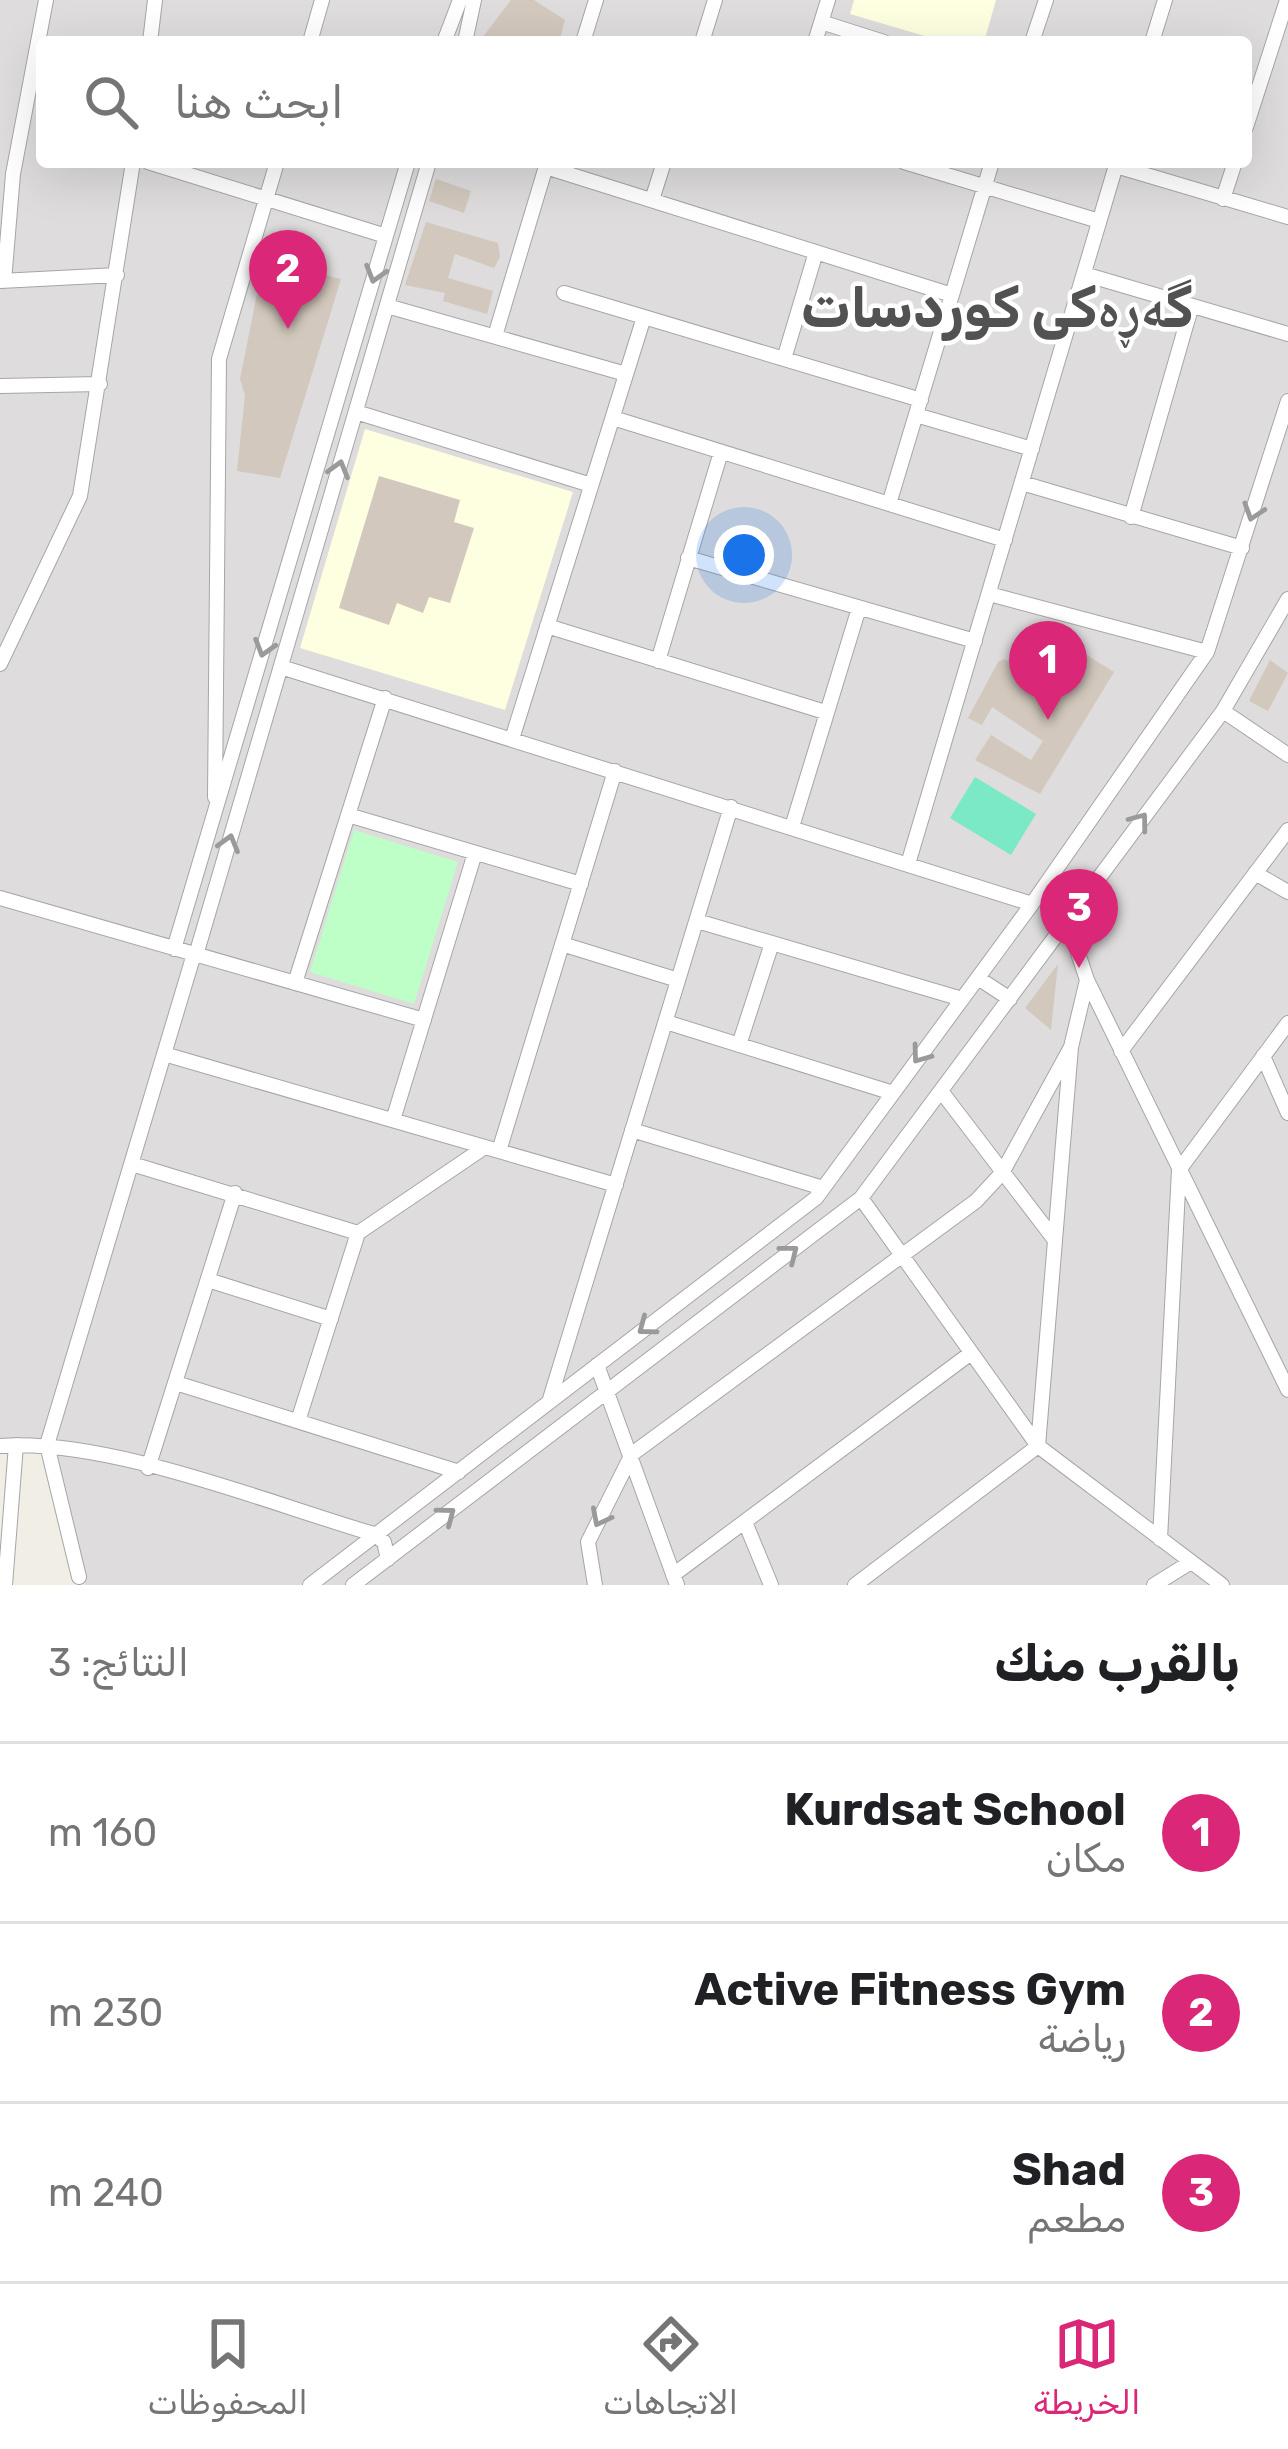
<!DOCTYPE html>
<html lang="ar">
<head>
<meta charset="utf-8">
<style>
	body { margin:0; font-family:Rubik,"Noto Naskh Arabic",sans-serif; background:#f2f2f2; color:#202124; direction:rtl }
	.you { position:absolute; left:744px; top:555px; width:42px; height:42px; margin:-30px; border:9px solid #fff; border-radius:50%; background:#1a73e8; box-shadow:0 0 0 18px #1a73e833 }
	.badge { display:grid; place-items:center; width:78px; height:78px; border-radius:50%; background:#db2777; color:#fff; font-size:39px; font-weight:700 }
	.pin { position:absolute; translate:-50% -99px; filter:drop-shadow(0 3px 6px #0008) }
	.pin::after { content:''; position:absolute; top:63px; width:42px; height:36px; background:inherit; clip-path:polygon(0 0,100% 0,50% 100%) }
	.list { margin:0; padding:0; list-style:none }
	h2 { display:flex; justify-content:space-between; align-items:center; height:156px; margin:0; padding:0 48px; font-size:51px }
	h2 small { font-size:39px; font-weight:400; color:#757577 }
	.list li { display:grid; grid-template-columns:78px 1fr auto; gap:36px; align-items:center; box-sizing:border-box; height:180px; padding:0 48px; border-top:3px solid #e0e0e0 }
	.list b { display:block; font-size:45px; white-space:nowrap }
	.list p { margin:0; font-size:39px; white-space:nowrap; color:#757577 }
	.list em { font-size:39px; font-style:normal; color:#757577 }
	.icon { flex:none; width:66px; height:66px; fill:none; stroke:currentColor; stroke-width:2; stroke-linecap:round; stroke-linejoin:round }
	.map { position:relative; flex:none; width:1288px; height:1585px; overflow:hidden; direction:ltr }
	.search { position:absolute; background:#fff; box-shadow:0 12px 48px #0002; left:36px; right:36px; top:36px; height:132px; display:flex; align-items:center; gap:30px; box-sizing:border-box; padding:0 42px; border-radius:12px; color:#757577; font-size:45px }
	.sheet { height:696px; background:#fff }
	nav { display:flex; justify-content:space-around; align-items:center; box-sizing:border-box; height:168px; border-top:3px solid #e0e0e0; background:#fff; font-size:33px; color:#757577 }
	nav a { display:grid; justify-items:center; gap:6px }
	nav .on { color:#db2777 }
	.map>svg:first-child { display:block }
	.residential { fill:#dedcdc; fill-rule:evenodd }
	.education { fill:#fdffe0 }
	.park { fill:#beffc8 }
	.pitch { fill:#7be8c6 }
	.building { fill:#d2c8bd }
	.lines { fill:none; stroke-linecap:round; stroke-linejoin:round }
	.minor-casing { stroke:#a6a6a6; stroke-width:16 }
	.minor { stroke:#fff; stroke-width:14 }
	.oneway { stroke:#9a9a9a }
	.labels { text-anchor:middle; stroke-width:9; stroke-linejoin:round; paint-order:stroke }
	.district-label { font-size:54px; font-weight:bold; fill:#525252; stroke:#fff }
</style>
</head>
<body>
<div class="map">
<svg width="1288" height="1585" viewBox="0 0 1288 1585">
	<rect width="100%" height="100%" fill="#f1eee5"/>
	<path class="residential" d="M0 0H1288V1585H85L47 1446 0 1448ZM42 42H1246V162H42Z"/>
	<path class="education" d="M854 0H996L984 42H945L850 14Z
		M365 429 573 492 505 710 300 648Z"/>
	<path class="park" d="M354 830 458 862 414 1004 310 972Z"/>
	<path class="pitch" d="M975 777 1036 814 1011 855 950 818Z"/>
	<path class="building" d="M511 0H534L565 20 559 42H479Z
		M436 179 471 191 464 213 429 201Z
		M426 222 498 243 500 257 494 268 455 254 448 278 493 291 487 314 443 301 445 293 405 285Z
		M283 264 341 279 280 478 237 471 245 395 240 379 261 274 279 278Z
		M379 476 460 500 454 522 474 528 450 603 429 597 423 613 397 603 389 625 339 608Z
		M1071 645 1114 672 1040 794 975 760 991 735 1031 760 1043 741 992 707 982 725 968 718 998 662 1004 659 1034 674 1041 662 1055 670Z
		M1270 660 1288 673 1268 711 1249 701Z
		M1058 964 1051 1030 1025 1008Z"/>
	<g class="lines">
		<defs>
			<path id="minor" d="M821 22 884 42
				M150 42 155 0
				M310 42 322 0
				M444 42 460 0
				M465 42 474 0
				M583 42 596 0
				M702 42 715 0
				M815 42 828 0
				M1032 42 1046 0
				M1152 42 1165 0
				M1246 127 1287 0
				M148 162 386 236
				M904 162 1099 221
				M1116 166 1288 217
				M546 167 952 295
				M1223 199 1235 162
				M652 200 664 162
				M1084 274 1288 334
				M0 281 117 275
				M4 281 13 174 46 0
				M564 293 921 400
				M387 306 626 374
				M495 336 547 163
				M784 359 816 252
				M0 386 100 384
				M356 412 591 485
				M916 415 1032 449
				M613 418 1005 540
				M1022 483 1242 548
				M889 504 992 162
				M1131 517 1191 308
				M688 558 975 641
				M989 594 1207 652
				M547 626 825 712
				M658 661 721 452
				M0 664 80 496 133 162
				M281 667 1032 904
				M1223 711 1288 755
				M512 739 644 317
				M215 797 219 359 277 162
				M348 815 581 884
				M792 827 859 608
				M908 864 1117 162
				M1255 873 1288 892
				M0 898 424 1020
				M1066 917 1087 980 1288 1390
				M697 921 962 999
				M562 944 678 980
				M174 949 408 162
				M196 955 429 162
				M978 978 1010 999
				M295 983 385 698
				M666 1022 893 1093
				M739 1045 772 943
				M1121 1051 1288 830
				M164 1054 616 1185
				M1263 1056 1288 1113
				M941 1091 1054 1239
				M393 1120 475 853
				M632 1130 823 1188
				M499 1151 615 771
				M132 1164 358 1233
				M861 1198 1038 1446 1222 1585
				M208 1280 331 1319
				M597 1365 677 1585
				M176 1383 459 1472
				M550 1399 731 807
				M298 1421 358 1233 485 1147
				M0 1446C108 1438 268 1503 374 1534L384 1542 388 1559
				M148 1468 235 1193
				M745 1522 771 1585
				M1160 1539 1179 1170 1288 1023
				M673 1575 971 1353
				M79 1577 47 1445 194 954
				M5 1585 16 1445
				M310 1585 816 1198 1032 904 1207 652 1288 401
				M353 1585 861 1198 1223 711 1288 599
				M595 1585 588 1542 632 1454 976 1201 1002 1173 1071 1047
				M855 1585 1038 1446 1071 1047 1087 980
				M1154 1585 1191 1562"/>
		</defs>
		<use href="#minor" class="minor-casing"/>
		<use href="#minor" class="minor"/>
	</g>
	<defs><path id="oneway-chevron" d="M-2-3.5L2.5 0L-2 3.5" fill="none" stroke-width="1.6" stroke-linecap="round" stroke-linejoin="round" transform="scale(3)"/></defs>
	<g class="oneway">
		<use href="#oneway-chevron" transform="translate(375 274) rotate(107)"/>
		<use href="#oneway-chevron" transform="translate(339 469) rotate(-74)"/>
		<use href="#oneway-chevron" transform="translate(1253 512) rotate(108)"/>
		<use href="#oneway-chevron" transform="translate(264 648) rotate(107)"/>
		<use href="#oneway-chevron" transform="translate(1140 821) rotate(-53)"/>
		<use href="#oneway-chevron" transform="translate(229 843) rotate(-74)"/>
		<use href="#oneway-chevron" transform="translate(920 1055) rotate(126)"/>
		<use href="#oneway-chevron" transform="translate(790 1253) rotate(-38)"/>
		<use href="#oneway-chevron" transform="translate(646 1327) rotate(143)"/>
		<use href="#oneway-chevron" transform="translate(447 1515) rotate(-37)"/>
		<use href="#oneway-chevron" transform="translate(600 1518) rotate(117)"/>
	</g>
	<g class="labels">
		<g class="district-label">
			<text x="997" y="327">گەڕەکی کوردسات</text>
		</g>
	</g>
</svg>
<div class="you"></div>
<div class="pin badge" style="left:1048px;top:720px">1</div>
<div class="pin badge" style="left:288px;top:329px">2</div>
<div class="pin badge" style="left:1079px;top:968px">3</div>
<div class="search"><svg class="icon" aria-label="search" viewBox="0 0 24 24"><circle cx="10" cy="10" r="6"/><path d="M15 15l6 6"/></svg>ابحث هنا</div>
</div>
<section class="sheet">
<h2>بالقرب منك<small>النتائج: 3</small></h2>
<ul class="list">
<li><span class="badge">1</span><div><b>Kurdsat School</b><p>مكان</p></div><em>160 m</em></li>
<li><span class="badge">2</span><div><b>Active Fitness Gym</b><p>رياضة</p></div><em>230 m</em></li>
<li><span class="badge">3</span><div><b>Shad</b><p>مطعم</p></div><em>240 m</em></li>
</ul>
</section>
<nav>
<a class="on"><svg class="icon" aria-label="map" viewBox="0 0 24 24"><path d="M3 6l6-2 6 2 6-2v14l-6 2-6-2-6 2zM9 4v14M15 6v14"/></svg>الخريطة</a>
<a><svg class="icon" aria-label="directions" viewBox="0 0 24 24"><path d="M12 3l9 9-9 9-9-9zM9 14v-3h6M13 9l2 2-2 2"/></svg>الاتجاهات</a>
<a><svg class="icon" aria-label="saved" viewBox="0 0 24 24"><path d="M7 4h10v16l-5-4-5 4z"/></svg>المحفوظات</a>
</nav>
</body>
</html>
